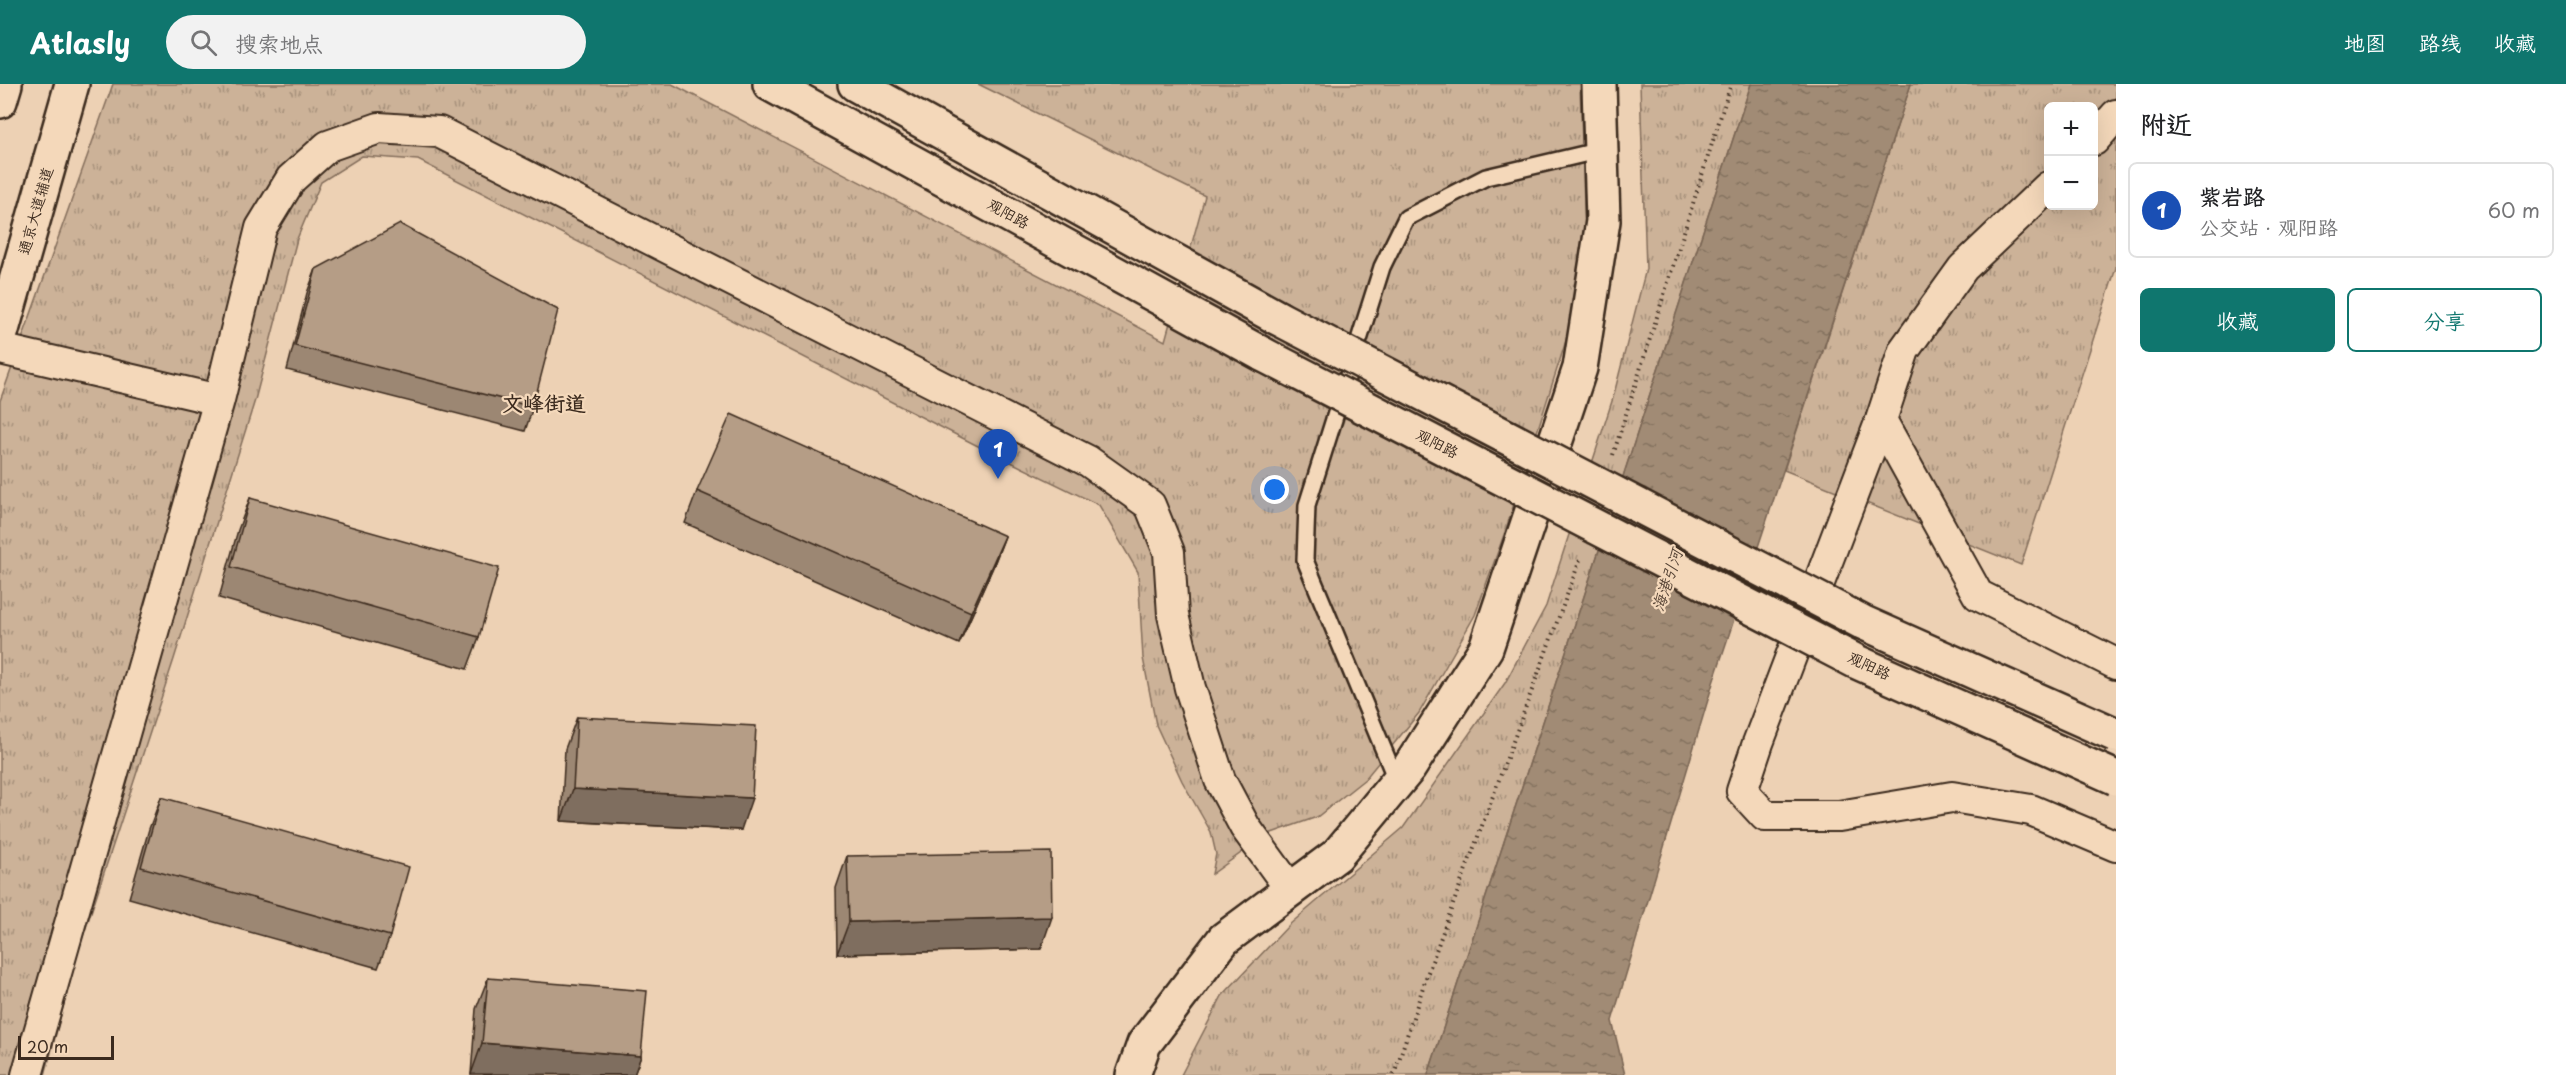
<!DOCTYPE html>
<html lang="zh">
<head>
<meta charset="utf-8">
<style>
	body { margin:0; font-family:"Playpen Sans","LXGW WenKai TC",sans-serif; background:#f2f2f2; color:#202124 }
	.controls { position:absolute; right:18px; top:18px; display:grid; overflow:hidden; border-radius:9px; box-shadow:0 6px 24px #0002 }
	.controls button { width:54px; height:54px; display:grid; place-items:center; padding:0; border:0; border-bottom:2px solid #e0e0e0; background:#fff; color:#202124; font:30px sans-serif }
	.scale { position:absolute; left:18px; bottom:15px; width:96px; box-sizing:border-box; padding-left:6px; border:3px solid #3b2a1e; border-top:0; font-size:16px; line-height:21px; white-space:nowrap; color:#3b2a1e; -webkit-text-stroke:4px #f4d8ba; paint-order:stroke }
	.you { position:absolute; left:1275px; top:406px; width:21px; height:21px; margin:-15px; border:4px solid #fff; border-radius:50%; background:#1a73e8; box-shadow:0 0 0 9px #1a73e833 }
	.badge { display:grid; place-items:center; width:39px; height:39px; border-radius:50%; background:#0f766e; color:#fff; font-size:20px; font-weight:700 }
	.pin { position:absolute; translate:-50% -50px; filter:drop-shadow(0 2px 3px #0008) }
	.pin::after { content:''; position:absolute; top:32px; width:21px; height:18px; background:inherit; clip-path:polygon(0 0,100% 0,50% 100%) }
	.list { margin:0; padding:0; list-style:none }
	h2 { display:flex; justify-content:space-between; align-items:center; height:78px; margin:0; padding:0 24px; font-size:26px }
	h2 small { font-size:20px; font-weight:400; color:#757577 }
	.list li { display:grid; grid-template-columns:39px 1fr auto; gap:18px; align-items:center; box-sizing:border-box; height:96px; margin:0 12px 12px; padding:0 12px; border:2px solid #e0e0e0; border-radius:9px }
	.list b { display:block; font-size:22px; white-space:nowrap }
	.list p { margin:0; font-size:20px; white-space:nowrap; color:#757577 }
	.list em { font-size:20px; font-style:normal; color:#757577 }
	.actions { display:flex; gap:12px; padding:18px 24px }
	.actions a { flex:1; padding:14px 0; border:2px solid #0f766e; border-radius:9px; text-align:center; font-size:21px; color:#0f766e }
	.actions .main { background:#0f766e; color:#fff }
	.icon { flex:none; width:33px; height:33px; fill:none; stroke:currentColor; stroke-width:2; stroke-linecap:round; stroke-linejoin:round }
	.map { position:relative; flex:none; width:2116px; height:991px; overflow:hidden }
	header { display:flex; align-items:center; gap:36px; box-sizing:border-box; height:84px; padding:0 30px; background:#0f766e; color:#fff }
	header strong { font-size:28px }
	nav { display:flex; gap:33px; margin-inline-start:auto; font-size:21px }
	.search { width:420px; height:54px; background:#f2f2f2; display:flex; align-items:center; gap:15px; box-sizing:border-box; padding:0 21px; border-radius:33px; color:#757577; font-size:22px }
	main { display:flex }
	aside { flex:1; background:#fff }
	.map>svg:first-child { display:block }
	.grass { fill:url(#grass-tufts); stroke:#846e5b; stroke-width:1.5; fill-rule:evenodd }
	.water { fill:url(#water-ripples); stroke:#786452; stroke-width:1.5 }
	.lines { fill:none; stroke-linecap:round; stroke-linejoin:round }
	.lane-casing { stroke:#3b2a1e; stroke-width:20 }
	.street-casing { stroke:#3b2a1e; stroke-width:34 }
	.secondary-casing { stroke:#3b2a1e; stroke-width:38 }
	.highway-casing { stroke:#3b2a1e; stroke-width:38 }
	.path { stroke:#3b2a1e; stroke-width:4; stroke-dasharray:1.5 4.5; stroke-linecap:butt }
	.lane { stroke:#f4d8ba; stroke-width:15 }
	.street { stroke:#f4d8ba; stroke-width:30 }
	.secondary { stroke:#f4d8ba; stroke-width:33 }
	.highway { stroke:#f4d8ba; stroke-width:33 }
	.secondary-bridge-casing { stroke:#3b2a1e; stroke-width:38; stroke-linecap:butt }
	.secondary-bridge { stroke:#f4d8ba; stroke-width:33 }
	.wall { fill:#9c8773; stroke:#3b2a1e; stroke-width:1.5 }
	.shaded-wall { fill:#7f6e5e; stroke:#3b2a1e; stroke-width:1.5 }
	.building { fill:#b59d86; stroke:#3b2a1e; stroke-width:1.5 }
	.labels { text-anchor:middle; stroke-width:4.5; stroke-linejoin:round; paint-order:stroke }
	.street-label { font-size:15px; fill:#3b2a1e; stroke:#f4d8ba }
	.water-label { font-size:16px; font-style:italic; fill:#544234; stroke:#f4d8ba }
	.district-label { font-size:21px; font-weight:bold; fill:#3b2a1e; stroke:#f4d8ba }
</style>
</head>
<body>
<header>
<strong>Atlasly</strong>
<div class="search"><svg class="icon" aria-label="search" viewBox="0 0 24 24"><circle cx="10" cy="10" r="6"/><path d="M15 15l6 6"/></svg>搜索地点</div>
<nav><a>地图</a><a>路线</a><a>收藏</a></nav>
</header>
<main>
<div class="map">
<svg width="2116" height="991" viewBox="0 0 2116 991">
	<defs>
		<pattern id="grass-tufts" width="24" height="20" patternUnits="userSpaceOnUse" patternTransform="scale(1.5)"><rect width="24" height="20" fill="#ccb298"/><path d="M3 7l-1-3M5 7V3M7 7l1-3M15 17l-1-3M17 17v-4M19 17l1-3" fill="none" stroke="#a7917b"/></pattern>
		<pattern id="water-ripples" width="26" height="14" patternUnits="userSpaceOnUse" patternTransform="scale(1.5)"><rect width="26" height="14" fill="#a18b74"/><path d="M2 4q2-2 4 0t4 0M15 11q2-2 4 0t4 0" fill="none" stroke="#84725f"/></pattern>
	</defs>
	<rect width="100%" height="100%" fill="#edd1b4"/>
	<filter id="ink" filterUnits="userSpaceOnUse"><feTurbulence type="fractalNoise" baseFrequency=".0167" numOctaves="2"/><feDisplacementMap in="SourceGraphic" scale="12" xChannelSelector="R" yChannelSelector="G"/><feConvolveMatrix kernelMatrix="1 2 1 2 8 2 1 2 1" color-interpolation-filters="sRGB"/></filter>
	<g filter="url(#ink)">
		<path class="grass" d="M113 0H672L1165 257 1205 112 978 0H1580L1585 150 1572 238 1505 448 1475 531 1419 629 1365 695 1317 733 1266 751 1212 790 1216 770 1211 748 1182 697 1156 641 1143 574 1138 488 1099 421 976 361 418 76 362 72 321 98 297 155 255 316 174 575 77 871 45 991H0V317Z
			M1640 0H1751L1428 991H1181L1222 912 1289 841 1403 744 1505 599 1546 522 1613 314 1646 185Z
			M1911 0H2116V184L2021 481 1784 386ZM2048 22H2094V122H2048Z"/>
		<path class="water" d="M1751 0H1911L1713 599 1612 937 1625 991H1428Z"/>
		<g class="lines">
			<defs>
				<path id="lane" d="M1397 698 1305 476 1307 421 1382 183 1406 134 1486 93 1601 66"/>
				<path id="street" d="M2094 56 2116 31
					M2048 103 1963 184 1904 266 1881 336 1758 659 1742 707 1765 732H1839L1952 713 2031 726 2116 762
					M0 265 219 316
					M1881 336 1978 511 2116 580
					M27 991 219 316 261 144 291 95 328 62 379 44 439 48 1088 377 1150 421 1169 468 1173 531 1190 604 1220 696 1245 743 1291 806"/>
				<path id="secondary" d="M770 0 1264 271
					M855 0 1278 234
					M0 253 72 0
					M1133 991 1144 960 1224 855 1337 771 1409 684 1486 564 1580 284 1603 137 1599 0"/>
				<path id="highway" d="M0 17 5 0"/>
			</defs>
			<use href="#lane" class="lane-casing"/>
			<use href="#street" class="street-casing"/>
			<use href="#secondary" class="secondary-casing"/>
			<use href="#highway" class="highway-casing"/>
			<path class="path" d="M1613 371 1731 0
				M1394 991 1427 891 1581 473"/>
			<use href="#lane" class="lane"/>
			<use href="#street" class="street"/>
			<use href="#secondary" class="secondary"/>
			<use href="#highway" class="highway"/>
			<defs>
				<path id="secondary-bridge" d="M1278 234 1862 538 2116 651
					M1264 271 1857 578 2116 694"/>
			</defs>
			<use href="#secondary-bridge" class="secondary-bridge-casing"/>
			<use href="#secondary-bridge" class="secondary-bridge"/>
		</g>
		<path class="wall" d="M316 185 533 323 525 347 287 286 307 209Z
			M697 407 1005 452 993 483 959 560 685 439Z
			M250 414 479 553 467 585 219 514 238 446Z
			M577 633 741 746 561 737 565 665Z
			M161 713 390 852 378 884 129 814 149 745Z
			M847 772 1041 865 837 870 836 804Z
			M488 894 641 972 634 991 471 990 476 925Z"/>
		<path class="shaded-wall" d="M1005 452 993 483 959 560 971 528Z
			M573 705 752 714 741 746 561 737Z
			M1052 833 1041 865 837 870 849 838Z
			M482 959 641 972 634 991 471 990Z"/>
		<path class="building" d="M400 140 558 226 533 323 295 262 316 185Z
			M731 330 1005 452 971 528 697 407Z
			M250 414 499 484 479 553 231 483Z
			M577 633 756 642 752 714 573 705Z
			M161 713 409 783 390 852 141 783Z
			M1051 768 1052 833 849 838 847 772Z
			M488 894 647 907 641 972 482 959Z"/>
	</g>
	<g class="labels">
		<g class="street-label">
			<text transform="translate(36 127) rotate(-74)" y="5">通京大道辅道</text>
			<text transform="translate(1008 130) rotate(29)" y="5">观阳路</text>
			<text transform="translate(1437 360) rotate(27)" y="5">观阳路</text>
			<text transform="translate(1869 582) rotate(25)" y="5">观阳路</text>
		</g>
		<g class="water-label">
			<text transform="translate(1667 496) rotate(-72)" y="6">海港引河</text>
		</g>
		<g class="district-label">
			<text x="544" y="327">文峰街道</text>
		</g>
	</g>
</svg>
<div class="controls">
<button>+</button>
<button>−</button>
</div>
<div class="scale">20 m</div>
<div class="you"></div>
<div class="pin badge" style="left:998px;top:395px;background:#1a4fb4">1</div>
</div>
<aside>
<h2>附近<small></small></h2>
<ul class="list">
<li><span class="badge" style="background:#1a4fb4">1</span><div><b>紫岩路</b><p>公交站 · 观阳路</p></div><em>60 m</em></li>
</ul>
<div class="actions"><a class="main">收藏</a><a>分享</a></div>
</aside>
</main>
</body>
</html>
